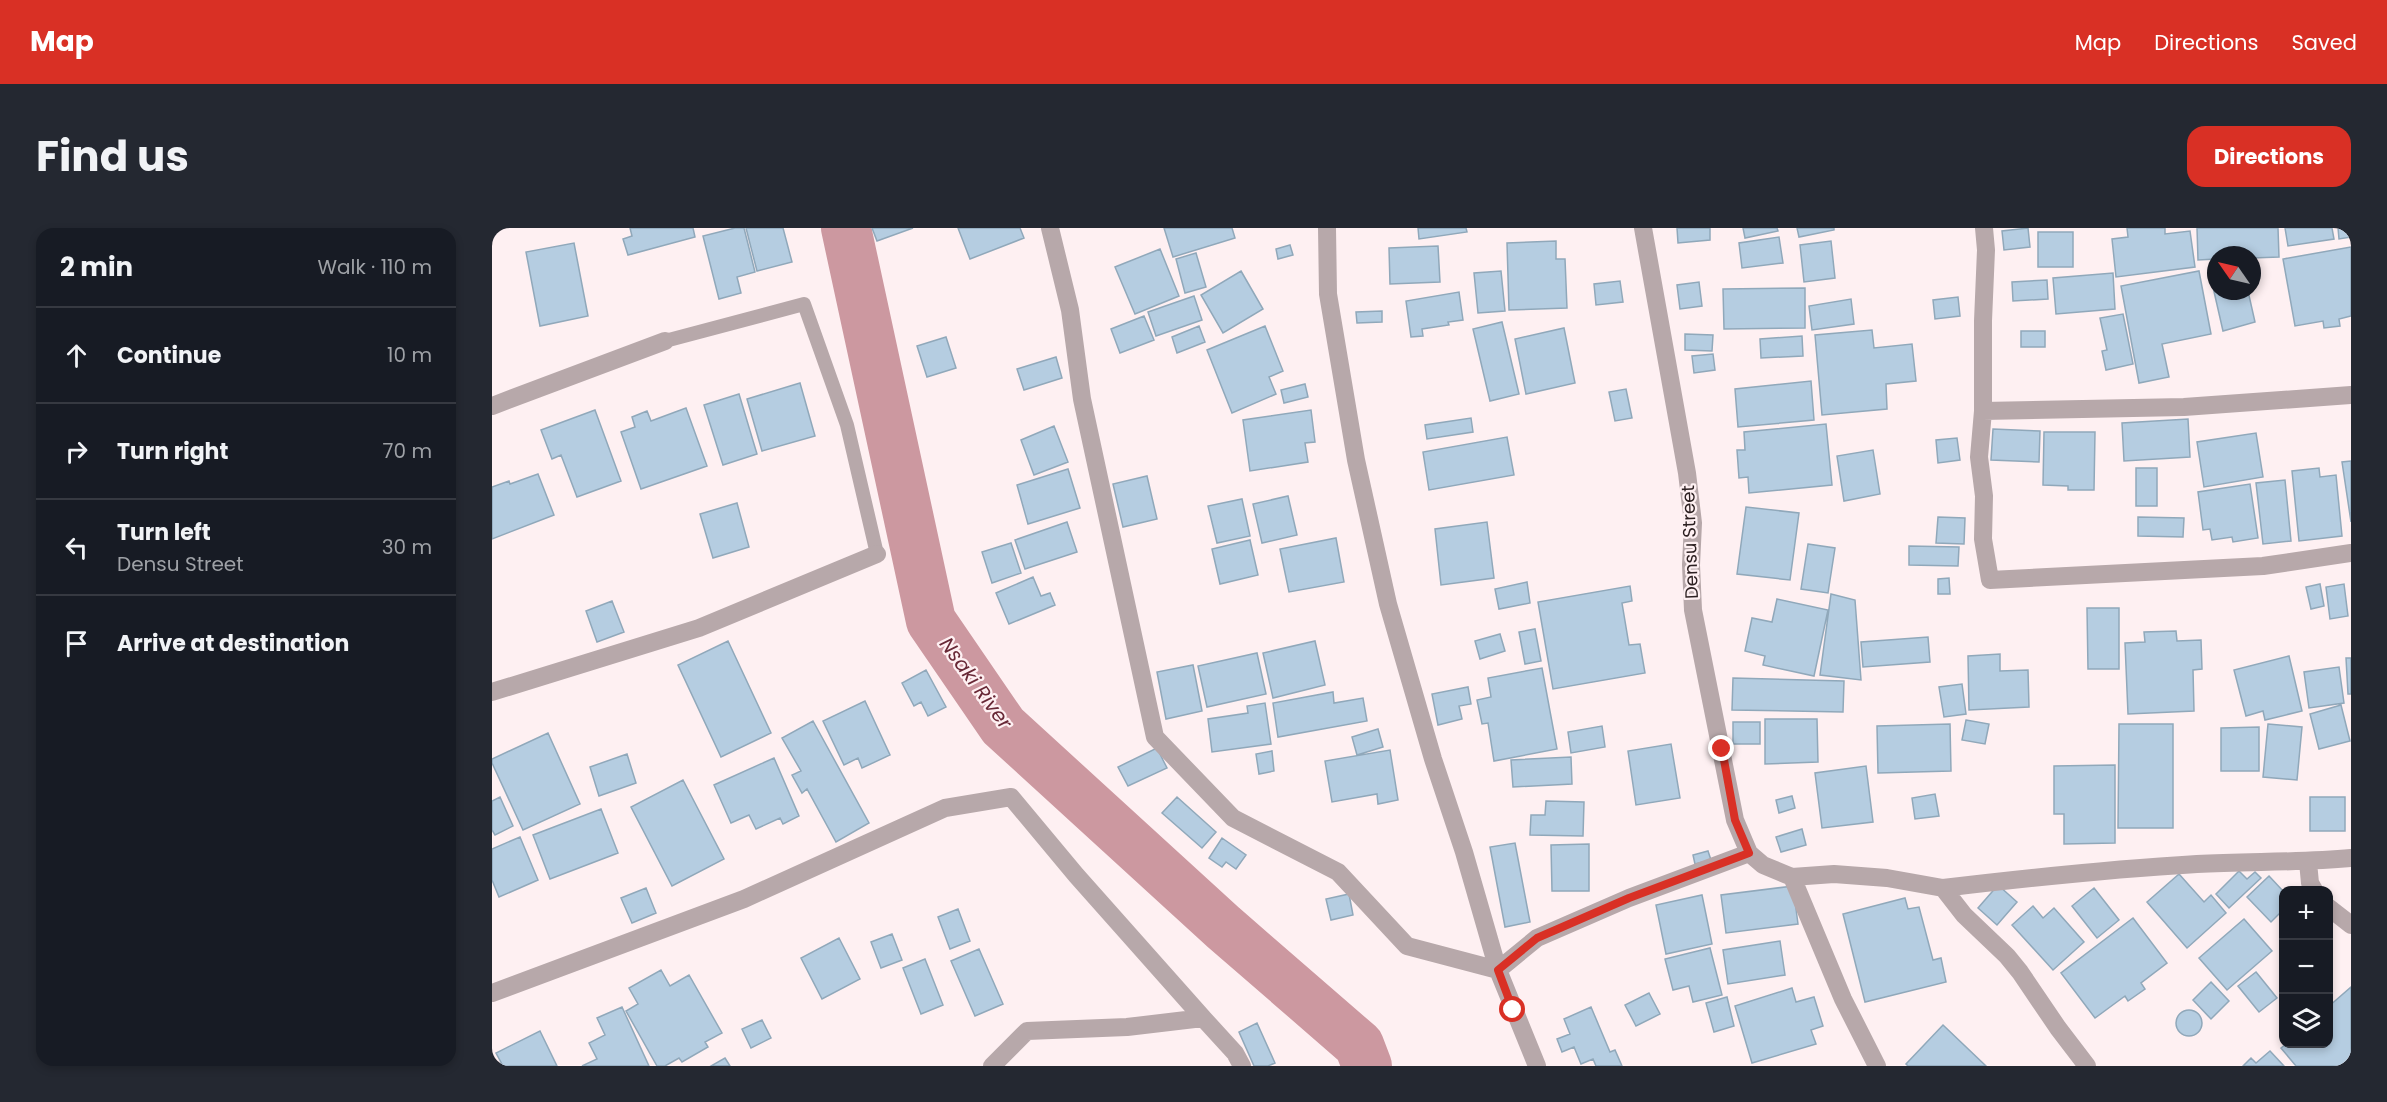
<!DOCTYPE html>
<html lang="en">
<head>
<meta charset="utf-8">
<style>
	body { margin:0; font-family:Poppins,sans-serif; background:#242831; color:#f1f3f6 }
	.controls { position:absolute; right:18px; bottom:18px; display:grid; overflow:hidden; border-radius:12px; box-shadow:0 3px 9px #0003 }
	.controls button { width:54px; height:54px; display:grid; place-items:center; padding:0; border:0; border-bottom:2px solid #363941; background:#171b24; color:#f1f3f6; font:30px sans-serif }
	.compass { position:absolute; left:1715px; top:18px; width:54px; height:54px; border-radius:50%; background:#171b24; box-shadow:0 3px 9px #0003; rotate:304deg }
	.stop { position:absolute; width:18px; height:18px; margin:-14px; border:4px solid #d93025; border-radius:50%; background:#fff }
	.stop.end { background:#d93025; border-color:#fff; box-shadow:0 2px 6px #0008 }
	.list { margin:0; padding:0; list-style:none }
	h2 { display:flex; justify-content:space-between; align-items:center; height:78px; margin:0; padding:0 24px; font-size:26px }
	h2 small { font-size:20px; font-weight:400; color:#9ea1a6 }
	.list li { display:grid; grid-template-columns:39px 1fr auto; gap:18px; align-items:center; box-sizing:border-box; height:96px; padding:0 24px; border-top:2px solid #363941 }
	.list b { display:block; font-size:22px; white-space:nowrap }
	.list p { margin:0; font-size:20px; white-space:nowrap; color:#9ea1a6 }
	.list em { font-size:20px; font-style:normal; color:#9ea1a6 }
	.icon { flex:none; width:33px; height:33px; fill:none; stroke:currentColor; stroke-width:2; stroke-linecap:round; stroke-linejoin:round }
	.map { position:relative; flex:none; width:1859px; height:838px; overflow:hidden; border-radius:18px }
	header { display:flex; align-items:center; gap:36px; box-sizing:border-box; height:84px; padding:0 30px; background:#d93025; color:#fff }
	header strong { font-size:28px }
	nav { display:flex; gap:33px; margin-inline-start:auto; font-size:21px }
	.intro { display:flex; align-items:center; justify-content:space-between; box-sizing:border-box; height:144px; padding:0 36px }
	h1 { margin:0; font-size:42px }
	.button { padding:15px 27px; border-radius:18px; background:#d93025; color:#fff; font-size:21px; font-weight:700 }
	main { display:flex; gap:36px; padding:0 36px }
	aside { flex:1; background:#171b24; border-radius:18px; box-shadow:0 3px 9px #0003 }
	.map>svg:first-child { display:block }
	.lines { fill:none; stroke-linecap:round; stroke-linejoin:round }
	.river { stroke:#cc98a0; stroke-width:50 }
	.building { fill:#b5cde1; stroke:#90a8ba; stroke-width:1.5 }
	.lane { stroke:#b7a8aa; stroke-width:14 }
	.street { stroke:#b7a8aa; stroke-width:18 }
	.route { stroke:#d93025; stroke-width:8 }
	.labels { text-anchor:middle; stroke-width:4.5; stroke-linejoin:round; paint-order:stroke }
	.street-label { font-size:18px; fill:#2c2021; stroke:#fef0f2 }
	.water-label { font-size:20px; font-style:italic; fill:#682836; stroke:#fef0f2 }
</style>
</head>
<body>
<header>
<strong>Map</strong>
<nav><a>Map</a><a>Directions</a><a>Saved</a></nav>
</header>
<div class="intro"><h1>Find us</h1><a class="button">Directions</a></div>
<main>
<aside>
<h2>2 min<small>Walk · 110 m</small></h2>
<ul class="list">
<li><svg class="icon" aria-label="ahead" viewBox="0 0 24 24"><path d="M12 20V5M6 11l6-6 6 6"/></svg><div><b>Continue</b></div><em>10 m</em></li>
<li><svg class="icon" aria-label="right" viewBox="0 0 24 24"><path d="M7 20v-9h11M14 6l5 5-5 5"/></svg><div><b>Turn right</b></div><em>70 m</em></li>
<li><svg class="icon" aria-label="left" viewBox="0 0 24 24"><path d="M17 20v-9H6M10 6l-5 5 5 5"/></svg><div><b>Turn left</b><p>Densu Street</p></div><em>30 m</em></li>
<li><svg class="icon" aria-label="arrive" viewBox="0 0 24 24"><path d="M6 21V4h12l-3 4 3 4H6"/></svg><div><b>Arrive at destination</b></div></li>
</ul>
</aside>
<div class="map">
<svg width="1859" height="838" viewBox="0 0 1859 838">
	<rect width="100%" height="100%" fill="#fef0f2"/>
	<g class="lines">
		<path class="river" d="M354 0 439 393 511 498 731 699 867 817 875 838"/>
	</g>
	<path class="building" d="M138 0H201L203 9 136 27 131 11 140 8Z
		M243 0H252L263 44 245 49 249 65 227 71 211 8Z
		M254 0H291L300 34 265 43Z
		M380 0H421L385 13Z
		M466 0H528L532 10 478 31Z
		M672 0H740L743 10 681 29Z
		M926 0H974L975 4 927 11Z
		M1185 0H1218V12L1186 15Z
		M1251 0H1285L1286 3 1253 10Z
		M1305 0H1342V2L1307 9Z
		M1536 0 1538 19 1512 22 1510 3Z
		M1635 0H1673V6L1698 3 1703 39 1624 49 1620 11 1636 9Z
		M1705 0H1786L1787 29 1760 30V27H1724V31L1706 32Z
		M1793 0H1840L1842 11 1796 18Z
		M1846 0H1859V9L1847 11Z
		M1546 4H1581V39H1546Z
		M1287 9 1291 35 1250 40 1247 15Z
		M1064 13V31H1073L1075 80 1017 82 1015 15Z
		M1339 13 1343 50 1312 54 1308 17Z
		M82 15 96 88 48 98 34 24Z
		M798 17 801 27 786 31 784 21Z
		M946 18 948 54 898 56 897 20Z
		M1859 19V88L1847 91 1848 98 1832 100 1831 93 1803 98 1791 31Z
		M668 21 687 68 643 86 623 39Z
		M704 25 714 59 693 65 684 31Z
		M749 43 771 81 731 105 709 67Z
		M1009 43 1013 83 986 85 982 45Z
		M1707 43 1719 106 1670 116 1677 149 1647 155 1629 58Z
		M1621 45 1623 81 1564 86 1561 50Z
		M1724 45V63H1756L1763 94 1731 103 1718 46Z
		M1555 52 1556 71 1521 73 1520 54Z
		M1128 53 1131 74 1104 77 1102 56Z
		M1207 54 1210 78 1188 81 1185 57Z
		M1313 60V100L1232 101 1231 61Z
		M967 64 971 92 956 94 957 97 930 101 931 108 919 109 914 73Z
		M702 68 710 92 664 108 656 84Z
		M1466 69 1468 88 1443 91 1441 72Z
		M1359 71 1362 96 1320 102 1317 78Z
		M890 83V94L865 95 864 84Z
		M1631 86 1641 136 1614 142 1610 123 1615 122 1608 90Z
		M652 88 662 112 628 125 619 101Z
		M1010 94 1027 166 998 173 981 101Z
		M707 98 713 114 685 125 680 109Z
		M773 98 791 143 777 149 784 166 740 185 715 122Z
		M1072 100 1083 155 1034 166 1023 111Z
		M1380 102 1382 120 1420 116 1424 153 1394 156 1395 181 1330 187 1323 107Z
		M1529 103H1553V119H1529Z
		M1193 106 1221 107 1220 123 1193 122Z
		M1310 108 1311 128 1269 130 1268 111Z
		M454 109 464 140 435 149 425 118Z
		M1221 126 1223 142 1202 145 1200 128Z
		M564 129 570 150 532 162 525 141Z
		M1319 153 1322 192 1246 199 1243 161Z
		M308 155 323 208 270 223 255 171Z
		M813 156 816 169 792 175 789 162Z
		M1134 161 1140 190 1123 193 1117 164Z
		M247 166 265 226 231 237 212 177Z
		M194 180 215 238 149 261 129 204 143 199 140 189 155 183 159 193Z
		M103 182 129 253 85 269 69 227 60 231 49 202Z
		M819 182 823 214 813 215 816 234 758 243 751 192Z
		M979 190 981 204 935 211 933 197Z
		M1696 191 1698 229 1632 233 1630 195Z
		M1334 196 1340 257 1257 265 1256 249 1247 250 1245 222H1253L1252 204Z
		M562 198 576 234 542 247 529 212Z
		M1501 201 1548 203 1547 234 1499 232Z
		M1552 204H1603L1602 262H1576V258L1551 257Z
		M1764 205 1771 249 1712 259 1705 214Z
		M1015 209 1022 247 937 262 931 224Z
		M1465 210 1468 232 1446 235 1444 212Z
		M1381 222 1388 266 1352 273 1345 228Z
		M1859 233V294L1850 234Z
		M1644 240H1665V278H1644Z
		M1827 240 1828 249 1844 247 1850 308 1807 313 1800 243Z
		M576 241 588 280 536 296 525 257Z
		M46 246 62 287 0 311V259L17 253 18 256Z
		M655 248 665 291 631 299 621 256Z
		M1793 252 1799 313 1771 316 1764 255Z
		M1758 256 1766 310 1741 314 1740 309 1720 312 1718 301 1711 302 1706 264Z
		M796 268 805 307 770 315 761 276Z
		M750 271 758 308 725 315 716 278Z
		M245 275 257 319 221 330 208 286Z
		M1254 279 1307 285 1298 352 1245 346Z
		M1446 289 1473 290 1472 316 1444 315Z
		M1646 289 1692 290 1691 309 1646 308Z
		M575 294 585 324 533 341 523 312Z
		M995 294 1002 350 949 357 943 301Z
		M844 310 852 354 797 364 788 321Z
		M758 312 766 347 728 356 720 321Z
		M519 315 529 345 500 355 490 324Z
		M1316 316 1343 320 1336 365 1309 361Z
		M1417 318 1467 319 1466 338 1417 337Z
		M541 349 549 368 558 365 563 377 517 396 504 365Z
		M1457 350 1458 366H1446V351Z
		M1035 354 1038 375 1007 381 1003 361Z
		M1828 356 1832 378 1819 381 1814 359Z
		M1852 356 1856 388 1838 391 1834 359Z
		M1138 358 1140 373 1130 375 1137 417 1148 416 1153 445 1061 461 1046 374Z
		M1339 366 1363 372 1369 452 1328 447Z
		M1285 371 1336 382 1322 448 1271 437 1273 428 1253 423 1260 390 1280 394Z
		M120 373 132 404 105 414 94 383Z
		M1595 380H1627V441H1596Z
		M1043 401 1049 433 1033 436 1027 404Z
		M1684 403 1685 413 1709 412 1710 441 1701 442 1702 483 1636 486 1633 415 1653 414 1652 404Z
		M1008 406 1013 423 988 431 983 413Z
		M1436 409 1438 434 1371 439 1369 414Z
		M236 413 279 505 229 529 186 437Z
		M823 413 833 457 781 470 771 425Z
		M765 425 774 466 715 479 706 438Z
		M1508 426V443L1536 442 1537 479 1477 482 1476 428Z
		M1797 428 1810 483 1773 492 1771 483 1754 488 1742 442Z
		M1854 430H1859V466H1856Z
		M701 437 710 483 674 491 665 444Z
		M1847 439 1852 475 1817 480 1812 444Z
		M1050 440 1065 521 1002 533 996 495 990 496 985 472 999 469 996 450Z
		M434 442 454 479 436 488 429 474 422 478 410 455Z
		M1241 450 1352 453 1351 484 1240 482Z
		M1470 456 1474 486 1452 489 1447 459Z
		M976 459 979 476 967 478 970 491 946 497 940 466Z
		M841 464 842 475 871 470 875 493 786 509 781 475Z
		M373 473 398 527 370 540 366 530 352 537 331 493Z
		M773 475 779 516 720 524 716 491 756 485 755 478Z
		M1849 477 1858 513 1827 521 1818 486Z
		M1273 491H1325L1326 534 1273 536Z
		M1474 492 1497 496 1493 516 1470 512Z
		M321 493 377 595 344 614 315 561 310 565 300 547 309 543 290 510Z
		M1241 494H1268V516H1241Z
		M1458 496 1459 543 1386 545 1385 498Z
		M1627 496H1681V600H1626Z
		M1776 496 1810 499 1805 552 1771 549Z
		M1110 498 1113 519 1079 525 1076 504Z
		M1767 499V543H1729V500Z
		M886 501 891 519 865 527 860 509Z
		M56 505 88 576 31 602 0 535V531Z
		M1179 516 1188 570 1144 577 1136 523Z
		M665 520 675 540 636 558 626 539Z
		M898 522 906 572 886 576 885 566 840 574 833 533Z
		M780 523 782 543 767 546 764 526Z
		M135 526 144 555 107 568 98 539Z
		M1079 529 1080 556 1021 559 1019 532Z
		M282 530 307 588 291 596 288 590 264 601 257 587 239 595 222 557Z
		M1623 537V615L1572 616V586H1562V538Z
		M1374 538 1381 594 1330 600 1323 545Z
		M191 552 232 631 180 658 139 579Z
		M1443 566 1447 588 1423 591 1420 570Z
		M1300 568 1303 580 1287 585 1284 572Z
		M8 569 21 598 3 607 0 602V573Z
		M685 569 724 604 710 620 670 585Z
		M1818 569H1853V603H1818Z
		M1054 573 1092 574 1091 608 1038 607 1039 587H1053Z
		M109 581 126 625 58 651 41 607Z
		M1310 601 1314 617 1289 624 1284 609Z
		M28 609 46 652 7 669 0 652V621Z
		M730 610 754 627 744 641 734 634 730 639 717 630Z
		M1023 615 1038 694 1013 699 998 619Z
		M1097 616V663H1060L1059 617Z
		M1216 623 1219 632 1203 636 1201 627Z
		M1747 643 1755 651 1763 644 1769 650 1737 680 1724 666Z
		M1687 646 1712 674 1719 667 1734 685 1695 720 1655 674Z
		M1777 648 1792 664V681L1779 694 1755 669Z
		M1506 657 1525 674 1505 697 1486 680Z
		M1301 658 1306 696 1234 705 1229 667Z
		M154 660 164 685 140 695 129 670Z
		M1602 660 1627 692 1605 710 1580 678Z
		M857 666 861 687 839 692 834 671Z
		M1210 667 1220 716 1174 726 1164 677Z
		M1413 670 1416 681 1427 679 1441 732 1449 730 1454 754 1373 774 1351 686Z
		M1541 678 1551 690 1562 680 1592 714 1561 742 1520 697Z
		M466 681 478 713 458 721 446 689Z
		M1641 690 1675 735 1649 755 1653 761 1636 773 1633 768 1603 790 1569 745Z
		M1752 691 1780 723 1735 762 1707 730Z
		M400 706 410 732 389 740 379 714Z
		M347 710 368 751 330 771 309 730Z
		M1288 713 1293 747 1236 756 1231 722Z
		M1218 720 1230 767 1201 774 1197 758 1181 762 1173 731Z
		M487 721 511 776 483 788 459 733Z
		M433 731 451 777 429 786 411 740Z
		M169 742 178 758 197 747 230 805 213 814 216 819 190 834 187 830 173 838H165L134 783 146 776 137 760Z
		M1764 744 1785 770 1767 784 1746 758Z
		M1719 754 1737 773 1719 791 1701 772Z
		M1859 759V838H1804L1789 820 1794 816H1836V779Z
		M1300 760 1304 774 1322 769 1331 798 1319 802 1324 816 1260 835 1243 778Z
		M1157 765 1168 786 1144 798 1133 777Z
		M1235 769 1242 798 1222 804 1214 775Z
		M130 779 157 838H90L105 831 97 815 113 807 105 790Z
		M1099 779 1118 824 1123 822 1130 838H1104L1101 831 1089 836 1082 819 1070 824 1065 811 1078 806 1072 791Z
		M1684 795a13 13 0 1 1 26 0a13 13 0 1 1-26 0Z
		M270 792 279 810 259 820 250 801Z
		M765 795 783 835 776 838H762L747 804Z
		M1451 797 1494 838H1416L1414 836Z
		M48 803 65 838H11L4 825Z
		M1778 823 1792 838H1751L1759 830 1764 835Z
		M233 830 238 838H219Z"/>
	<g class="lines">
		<path class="lane" d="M173 113 312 76 355 197 385 326"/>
		<path class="street" d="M558 0 578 82 590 171 663 509 741 590 846 644 915 718 1006 742
			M835 0 836 66 864 232 896 376 941 531 972 624 1006 742
			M1151 0 1195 245 1201 295 1199 337 1201 382 1243 592 1257 625 1271 637 1300 649 1342 646 1395 650 1451 660 1472 687 1515 728 1528 744 1566 800 1595 838
			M1492 0 1494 22 1491 93V183L1487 229 1492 268 1491 311 1498 352 1771 338 1859 325
			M0 178 173 113
			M1491 183 1692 179 1859 167
			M0 464 207 400 385 326
			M1816 634 1818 655 1822 662
			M1300 649 1351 771 1385 838
			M1451 660C1535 650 1620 641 1705 636 1756 633 1807 635 1859 630
			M1836 679 1859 697
			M0 765 252 671 453 580 519 569 584 647 711 790
			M500 838 535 803 635 799 711 790 743 825 750 838
			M1045 838 1006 742 1045 710 1137 670 1257 625"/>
	</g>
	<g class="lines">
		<path class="route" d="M1021 782 1006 742 1045 710 1137 670 1257 625 1243 592 1230 521"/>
	</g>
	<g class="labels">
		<g class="street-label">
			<text transform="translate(1198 314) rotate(-92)" y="6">Densu Street</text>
		</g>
		<g class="water-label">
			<text transform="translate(484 455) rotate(54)" y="7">Nsaki River</text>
		</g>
	</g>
</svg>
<div class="controls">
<button>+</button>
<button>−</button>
<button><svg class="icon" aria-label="layers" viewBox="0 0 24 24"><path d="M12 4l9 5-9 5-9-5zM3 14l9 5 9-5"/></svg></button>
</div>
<svg class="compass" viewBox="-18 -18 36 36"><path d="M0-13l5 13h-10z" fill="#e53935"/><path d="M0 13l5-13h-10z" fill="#9ea1a6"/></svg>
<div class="stop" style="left:1021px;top:782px"></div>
<div class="stop end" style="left:1230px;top:521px"></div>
</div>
</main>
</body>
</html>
